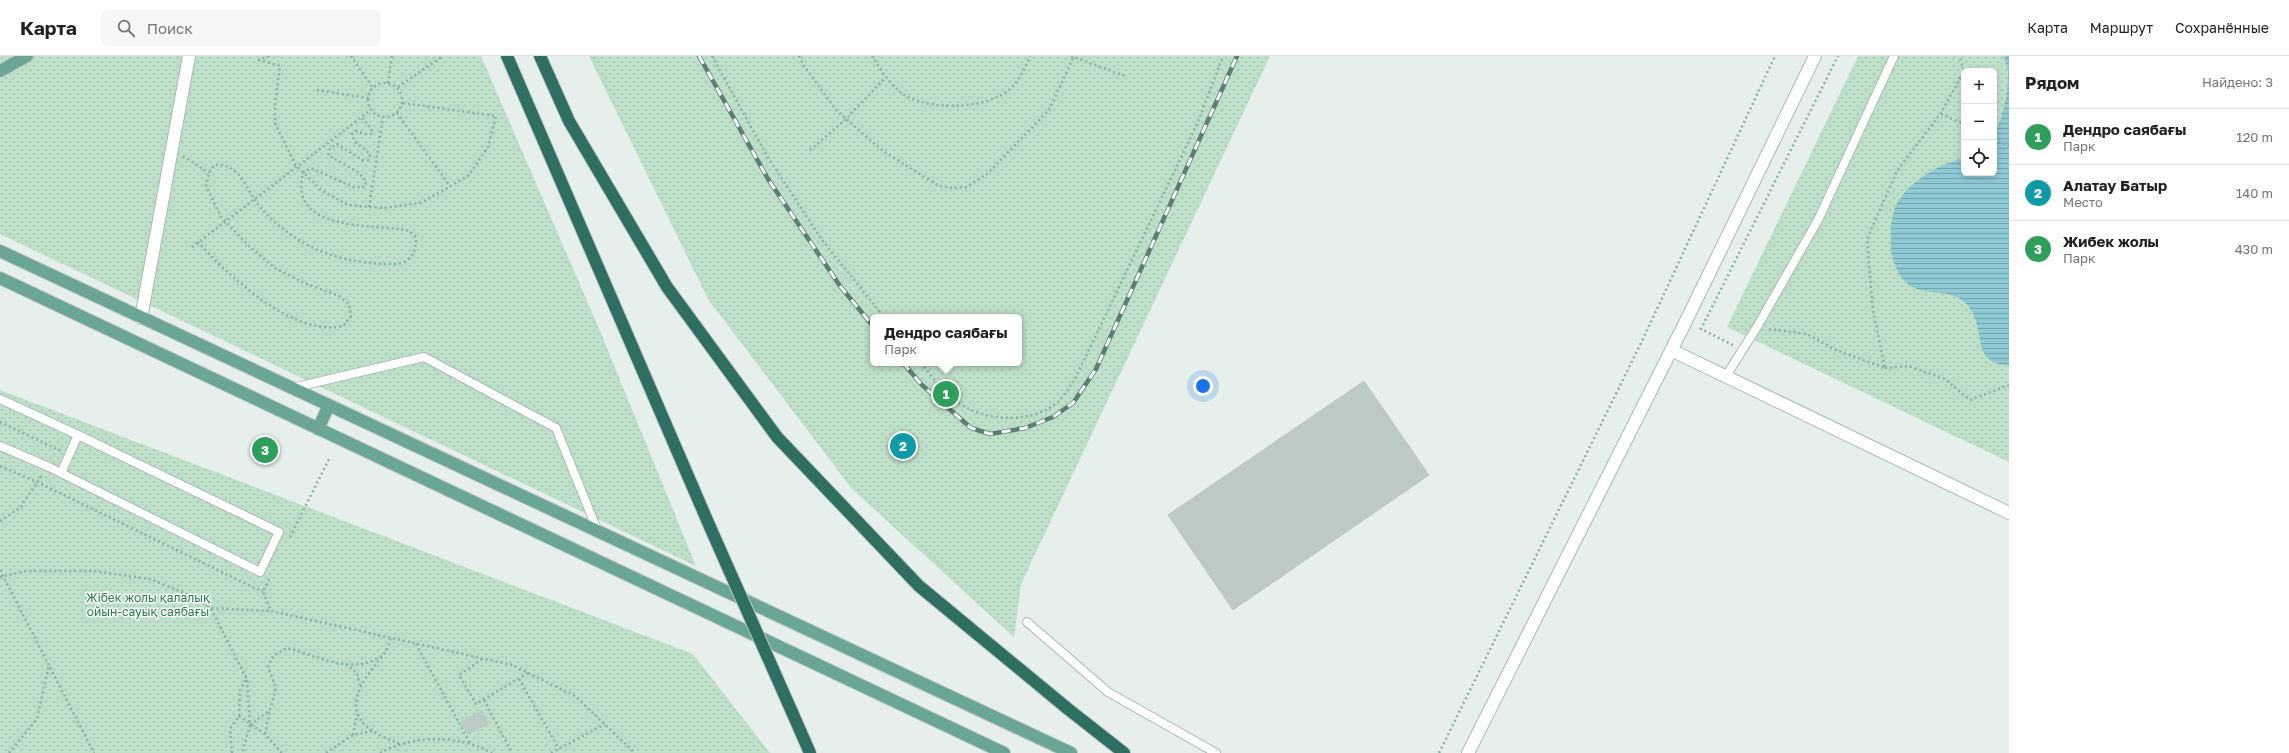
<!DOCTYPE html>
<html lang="ru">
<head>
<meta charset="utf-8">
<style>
	body { margin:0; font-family:"Golos Text",sans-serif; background:#f6f6f6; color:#202124 }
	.controls { position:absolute; right:12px; top:12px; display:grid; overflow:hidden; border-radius:6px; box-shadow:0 2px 6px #0003 }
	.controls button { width:36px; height:36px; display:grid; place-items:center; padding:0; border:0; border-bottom:1px solid #e0e0e0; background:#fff; color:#202124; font:20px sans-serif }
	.you { position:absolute; left:1203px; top:330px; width:14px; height:14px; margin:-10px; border:3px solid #fff; border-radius:50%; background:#1a73e8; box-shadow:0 0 0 6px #1a73e833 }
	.badge { display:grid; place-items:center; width:26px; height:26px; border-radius:50%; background:#7f4e3f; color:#fff; font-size:13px; font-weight:700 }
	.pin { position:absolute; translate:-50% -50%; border:2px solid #fff; box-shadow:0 1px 4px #0006 }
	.popup { position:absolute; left:870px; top:258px; width:152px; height:52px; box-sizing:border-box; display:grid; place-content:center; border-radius:6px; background:#fff; filter:drop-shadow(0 1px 3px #0005); font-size:13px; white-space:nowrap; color:#757577 }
	.popup b { font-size:15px; color:#202124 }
	.popup::after { content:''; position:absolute; left:50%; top:100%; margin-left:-8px; border:8px solid transparent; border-top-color:#fff }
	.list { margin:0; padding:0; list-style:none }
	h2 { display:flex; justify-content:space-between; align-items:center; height:52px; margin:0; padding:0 16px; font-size:17px }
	h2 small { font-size:13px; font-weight:400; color:#757577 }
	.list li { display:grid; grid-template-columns:26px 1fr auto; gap:12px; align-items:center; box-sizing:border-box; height:56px; padding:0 16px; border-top:1px solid #e0e0e0 }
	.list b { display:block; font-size:15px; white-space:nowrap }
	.list p { margin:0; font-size:13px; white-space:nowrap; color:#757577 }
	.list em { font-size:13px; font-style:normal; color:#757577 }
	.icon { flex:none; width:22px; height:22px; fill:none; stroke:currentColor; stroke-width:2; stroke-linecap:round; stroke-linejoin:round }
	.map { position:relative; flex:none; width:2009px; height:697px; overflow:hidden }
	header { display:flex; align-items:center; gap:24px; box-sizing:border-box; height:56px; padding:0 20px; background:#fff; border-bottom:1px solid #e0e0e0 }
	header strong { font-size:19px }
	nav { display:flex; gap:22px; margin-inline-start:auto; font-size:14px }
	.search { width:280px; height:36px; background:#f6f6f6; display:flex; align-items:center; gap:10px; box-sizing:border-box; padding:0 14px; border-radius:6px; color:#757577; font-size:15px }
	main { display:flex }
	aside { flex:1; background:#fff }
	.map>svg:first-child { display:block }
	.park { fill:url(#park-dots); fill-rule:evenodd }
	.water { fill:url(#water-rules) }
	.building { fill:#bbcac4; stroke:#b8c9c2 }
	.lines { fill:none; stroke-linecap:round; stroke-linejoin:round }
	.lane-casing { stroke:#a8b8b2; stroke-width:10 }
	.street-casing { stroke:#a8b8b2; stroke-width:14 }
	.primary-casing { stroke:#c2cac8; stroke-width:14 }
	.highway-casing { stroke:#c2cac8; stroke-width:14 }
	.path { stroke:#86b3a5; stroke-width:2.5; stroke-dasharray:2 3; stroke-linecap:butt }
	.lane { stroke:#fff; stroke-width:8 }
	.street { stroke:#fff; stroke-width:12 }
	.primary { stroke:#6aa596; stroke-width:12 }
	.highway { stroke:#2f6f62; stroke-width:12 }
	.rail-casing { stroke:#5f7d75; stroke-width:4.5 }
	.rail { stroke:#f7fbf9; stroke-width:3; stroke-dasharray:9; stroke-linecap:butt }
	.highway-bridge-casing { stroke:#c2cac8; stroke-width:14; stroke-linecap:butt }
	.highway-bridge { stroke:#2f6f62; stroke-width:12 }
	.labels { text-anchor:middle; stroke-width:3; stroke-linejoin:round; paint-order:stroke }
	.park-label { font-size:12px; fill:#2d7a4b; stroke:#f7fbf9 }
</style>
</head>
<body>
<header>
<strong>Карта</strong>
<div class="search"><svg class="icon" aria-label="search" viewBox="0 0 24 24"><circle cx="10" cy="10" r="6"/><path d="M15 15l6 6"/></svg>Поиск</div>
<nav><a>Карта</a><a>Маршрут</a><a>Сохранённые</a></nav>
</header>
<main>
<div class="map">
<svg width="2009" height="697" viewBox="0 0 2009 697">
	<defs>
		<pattern id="park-dots" width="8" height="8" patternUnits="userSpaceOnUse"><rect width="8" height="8" fill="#bfe0c8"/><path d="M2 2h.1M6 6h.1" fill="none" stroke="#a4c1ad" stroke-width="1.8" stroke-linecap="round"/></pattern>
		<pattern id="water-rules" width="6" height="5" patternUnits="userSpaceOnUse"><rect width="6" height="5" fill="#8ec9d4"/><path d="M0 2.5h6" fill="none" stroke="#74a5ad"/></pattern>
	</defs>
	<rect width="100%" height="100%" fill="#e6efeb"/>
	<path class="park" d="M0 0H481L600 275 696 510 0 178Z
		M589 0H1270L1021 528 1014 581 852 433 708 243ZM873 261H1019V307H873Z
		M1858 0H2009V406L1727 271ZM1964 15H1994V117H1964Z
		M0 334 693 598 770 697H0Z"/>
	<path class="water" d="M2004 0H2009V309C1972 309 1985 276 1971 254 1955 229 1931 242 1911 230 1899 222 1891 205 1891 191 1891 180 1890 169 1893 158 1900 130 1938 108 1964 102V117H1994V76L2001 63 2007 38 2008 15Z"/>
	<path class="building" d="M1364 325 1429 419 1233 554 1168 459Z
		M482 655 488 668 468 678 462 665Z"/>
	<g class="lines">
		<defs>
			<path id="lane" d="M1726 320 1757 271 1818 164 1894 0
				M292 332 424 301 556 372 598 476
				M0 343 78 379 279 476 260 516 49 411 0 390
				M61 417 78 379
				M1027 566 1108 636 1216 697"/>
			<path id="street" d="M141 262 189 0
				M1671 294 2009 457
				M1468 697 1686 265 1815 0"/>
			<path id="primary" d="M0 15 27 0
				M0 195 1071 697
				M0 222 1004 697
				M318 373 329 349"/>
			<path id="highway" d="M507 0 710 471
				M540 0 569 65 667 231 777 381 919 530 1068 653 1124 697
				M792 656 810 697"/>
		</defs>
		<use href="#lane" class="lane-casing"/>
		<use href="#street" class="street-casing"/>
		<use href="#primary" class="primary-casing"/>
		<use href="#highway" class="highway-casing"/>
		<path class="path" d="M269 0 259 4 280 10 275 48V67L295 108 321 134 348 149 383 152 420 147 444 134 469 119 488 91 496 60 403 47
			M351 0 373 32
			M712 0 767 100 822 184 884 261
			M799 0 804 10 837 55 883 95 939 130 954 132 967 131 987 118 1049 54 1074 0
			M872 0C881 14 891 31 906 40 933 55 992 54 1014 29 1020 22 1027 9 1030 0
			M1071 0 1125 20
			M368 44a17 17 0 1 1 34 0a17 17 0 1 1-34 0Z
			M388 27 392 0
			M398 31 443 0
			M317 34 368 42
			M397 57 450 130
			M1941 58 1964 68
			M1994 83 2009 90
			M810 94 846 63 886 21
			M183 100 209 117
			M369 151 383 61
			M198 186C230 221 293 281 343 270L351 260 349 248 339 240 304 227 275 212 250 191 221 161 206 130 209 117 214 109C240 106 246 134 260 151 266 158 274 166 282 172 314 198 351 208 392 208 410 208 416 198 416 181L410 175C376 167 288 178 303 117L311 112 353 131H365L366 125 359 117 328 99 330 92 337 88 362 104H369L370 99 366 94 355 86 352 78 356 75 365 78H372V73L362 62
			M192 191 371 54
			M1769 273 1807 278 1836 294 1885 312 1873 255 1867 183 1897 115 1941 57 1964 15 1959 0
			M1733 289 1701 273 1838 0
			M921 307C931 320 943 334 956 345 984 366 1032 369 1059 345 1065 339 1070 330 1075 323L1198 66 1223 0
			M1885 312 1908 310 1945 323 1970 344 2009 329
			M0 366 61 395
			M0 410 37 426 263 536
			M0 465 20 452 42 419
			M290 481 330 401
			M0 514 94 697
			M0 521 26 515H94L150 523 199 543 210 552 271 555
			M269 523 263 536 271 555 512 609 575 640 635 697
			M211 553 247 623 250 669 242 697
			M416 588 470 687
			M382 601C364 622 339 654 373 675 381 681 392 684 401 689
			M482 603 459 619 476 648 528 617
			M346 608 357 617 360 629
			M519 623 559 693
			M484 644 512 697
			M239 660 265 678 282 697
			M250 669 270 654 276 632 268 611 273 600 287 592C316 599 346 617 375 604 377 602 381 601 383 599 387 595 389 587 391 582
			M265 678 270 655
			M353 679 357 658
			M9 697 37 663 49 609
			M232 697 230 673 239 660 240 634 246 623
			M326 697 353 679 372 675
			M380 697C414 679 458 678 492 697
			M551 697 605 668
			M1439 697 1642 285 1775 0"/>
		<use href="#lane" class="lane"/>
		<use href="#street" class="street"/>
		<use href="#primary" class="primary"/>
		<use href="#highway" class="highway"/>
		<defs>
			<path id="rail" d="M699 0 768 123 840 230 873 270
				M903 307 922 329 971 372 990 378 1025 372 1053 361 1073 347 1096 313 1237 0"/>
		</defs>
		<use href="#rail" class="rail-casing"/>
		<use href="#rail" class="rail"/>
		<defs>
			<path id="highway-bridge" d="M710 471 792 656"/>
		</defs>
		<use href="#highway-bridge" class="highway-bridge-casing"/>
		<use href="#highway-bridge" class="highway-bridge"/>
	</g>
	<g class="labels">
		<g class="park-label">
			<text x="148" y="546">Жібек жолы қалалық<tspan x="148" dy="14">ойын-сауық саябағы</tspan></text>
		</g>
	</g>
</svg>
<div class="controls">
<button>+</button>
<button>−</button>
<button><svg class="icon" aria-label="locate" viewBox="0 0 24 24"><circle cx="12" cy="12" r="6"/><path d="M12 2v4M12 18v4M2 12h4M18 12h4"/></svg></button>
</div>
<div class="you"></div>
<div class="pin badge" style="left:946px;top:338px;background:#2e9e5b">1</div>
<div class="popup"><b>Дендро саябағы</b>Парк</div>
<div class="pin badge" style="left:903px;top:390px;background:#0f9aa8">2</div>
<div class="pin badge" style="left:265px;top:394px;background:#2e9e5b">3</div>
</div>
<aside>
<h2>Рядом<small>Найдено: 3</small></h2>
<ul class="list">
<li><span class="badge" style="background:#2e9e5b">1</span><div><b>Дендро саябағы</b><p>Парк</p></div><em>120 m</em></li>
<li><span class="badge" style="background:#0f9aa8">2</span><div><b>Алатау Батыр</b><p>Место</p></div><em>140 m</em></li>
<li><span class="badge" style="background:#2e9e5b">3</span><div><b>Жибек жолы</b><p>Парк</p></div><em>430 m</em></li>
</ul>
</aside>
</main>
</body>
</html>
